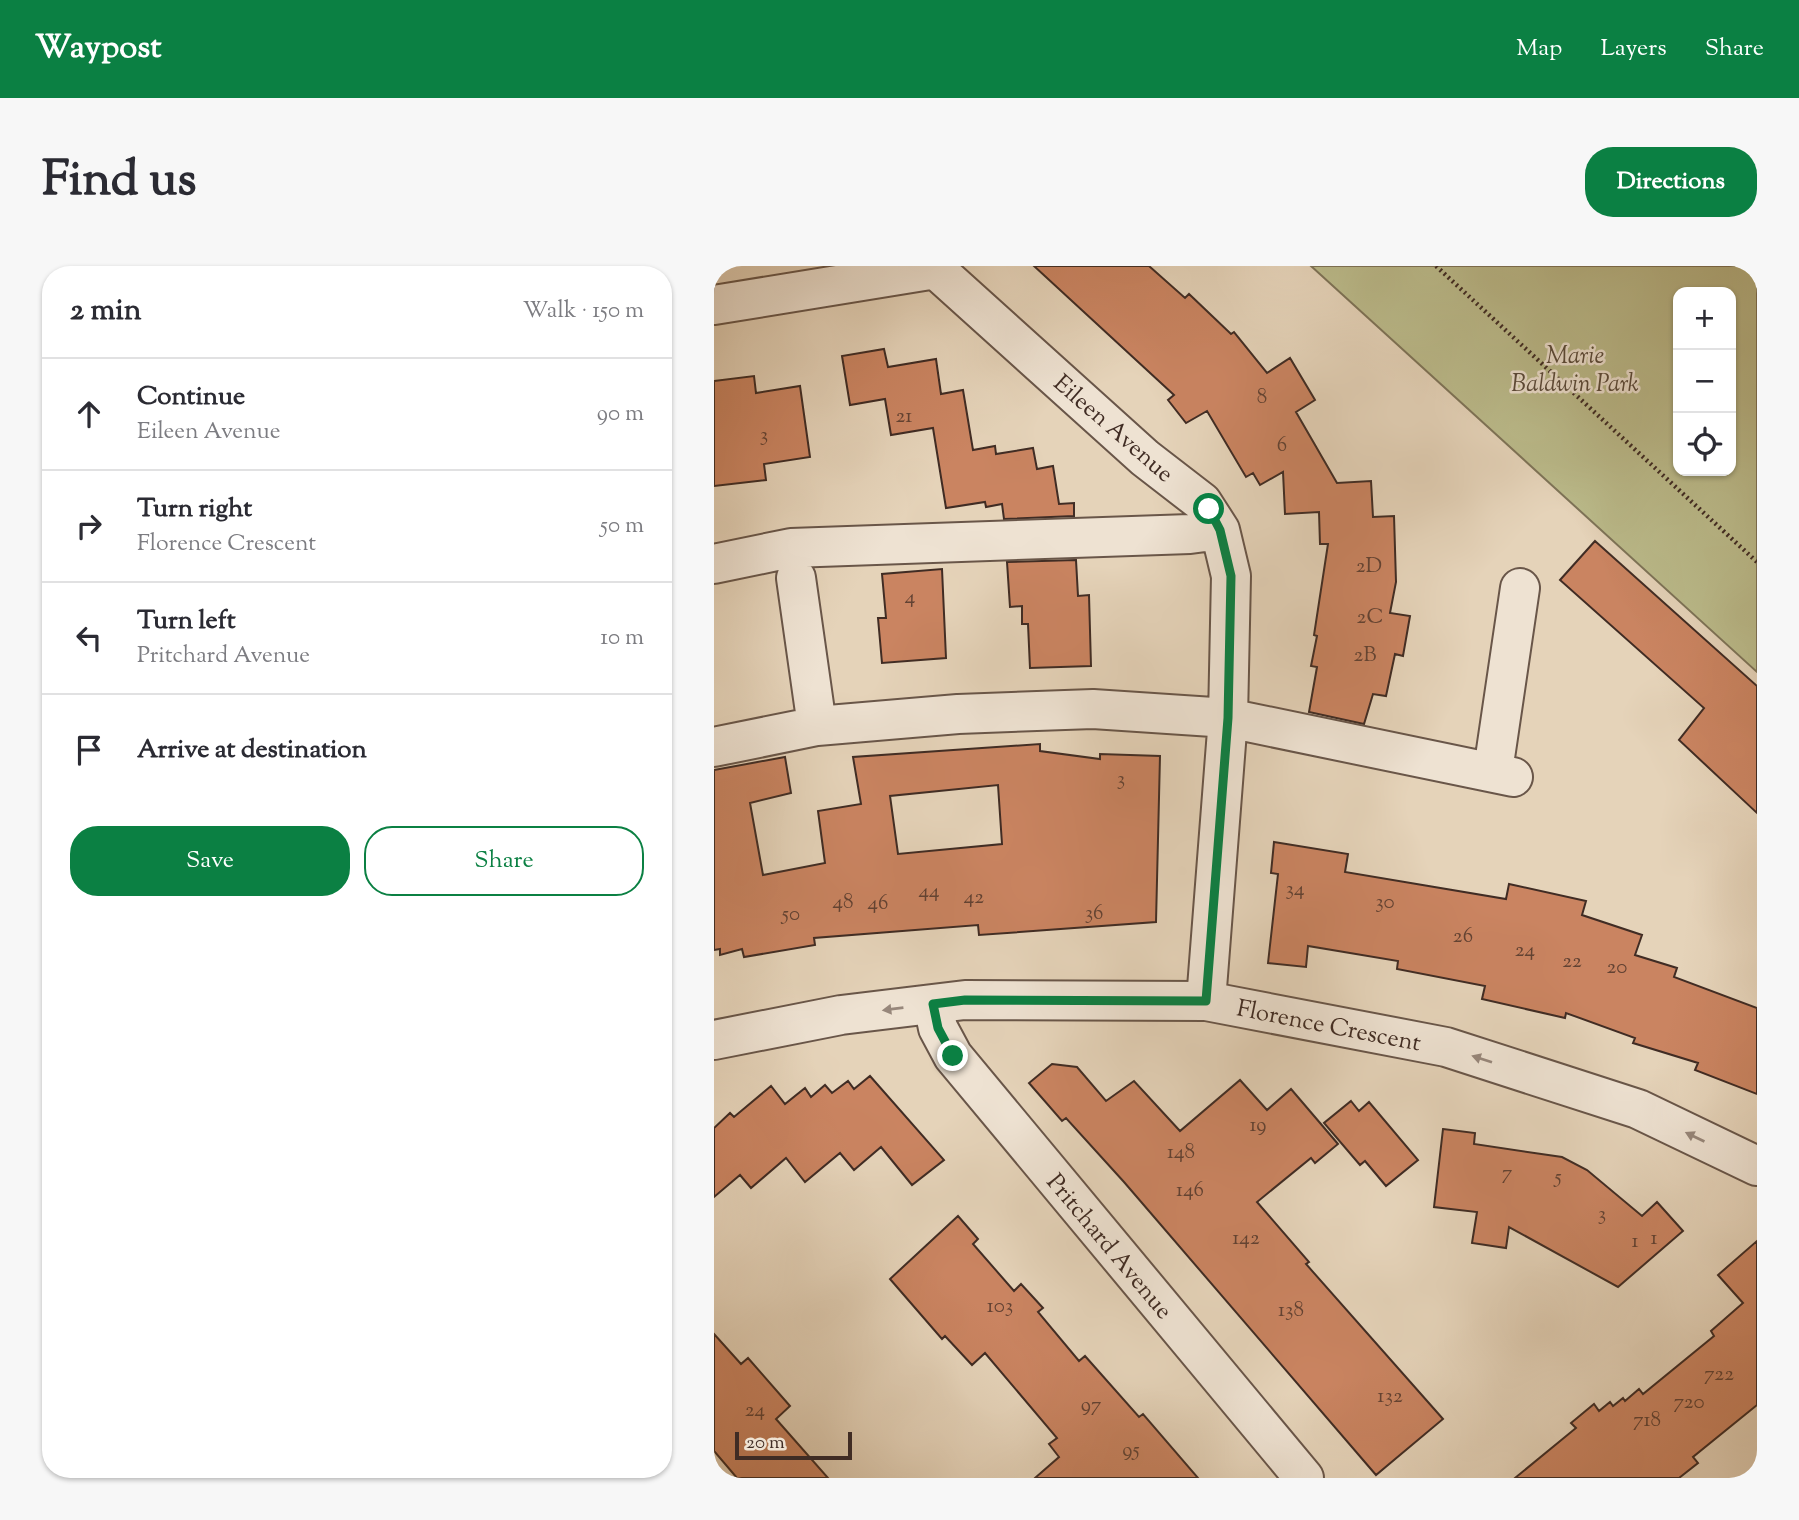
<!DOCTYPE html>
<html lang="en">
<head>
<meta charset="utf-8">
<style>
	body { margin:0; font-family:"Sorts Mill Goudy",serif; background:#f7f7f7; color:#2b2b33 }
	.controls { position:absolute; right:21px; top:21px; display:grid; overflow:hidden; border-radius:14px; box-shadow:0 2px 5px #0004 }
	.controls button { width:63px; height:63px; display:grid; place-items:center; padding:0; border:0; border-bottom:2px solid #e1e1e2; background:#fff; color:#2b2b33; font:35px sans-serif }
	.scale { position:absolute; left:21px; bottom:18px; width:117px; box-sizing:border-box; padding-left:7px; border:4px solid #402c24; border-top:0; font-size:19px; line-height:24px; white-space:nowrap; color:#402c24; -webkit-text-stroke:5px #eee2d2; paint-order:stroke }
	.stop { position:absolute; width:21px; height:21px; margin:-16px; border:5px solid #0b8043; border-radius:50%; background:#fff }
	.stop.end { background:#0b8043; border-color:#fff; box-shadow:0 2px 7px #0008 }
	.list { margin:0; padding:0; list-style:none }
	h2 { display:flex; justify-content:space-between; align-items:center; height:91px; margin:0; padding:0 28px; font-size:30px }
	h2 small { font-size:23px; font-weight:400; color:#7c7c81 }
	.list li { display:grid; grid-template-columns:46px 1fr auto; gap:21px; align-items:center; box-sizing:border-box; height:112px; padding:0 28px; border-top:2px solid #e1e1e2 }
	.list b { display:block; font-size:26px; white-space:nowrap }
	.list p { margin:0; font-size:23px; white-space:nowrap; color:#7c7c81 }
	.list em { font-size:23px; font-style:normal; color:#7c7c81 }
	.actions { display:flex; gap:14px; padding:21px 28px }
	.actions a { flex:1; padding:16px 0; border:2px solid #0b8043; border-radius:28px; text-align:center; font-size:24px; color:#0b8043 }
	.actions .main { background:#0b8043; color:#fff }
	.icon { flex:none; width:38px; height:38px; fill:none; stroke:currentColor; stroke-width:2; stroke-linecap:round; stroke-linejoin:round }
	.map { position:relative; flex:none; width:1043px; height:1212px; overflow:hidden; border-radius:28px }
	header { display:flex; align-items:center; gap:42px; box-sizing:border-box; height:98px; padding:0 35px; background:#0b8043; color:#fff }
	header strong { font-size:33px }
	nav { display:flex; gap:38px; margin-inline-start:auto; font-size:24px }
	.intro { display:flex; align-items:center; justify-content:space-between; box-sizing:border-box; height:168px; padding:0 42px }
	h1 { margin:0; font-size:49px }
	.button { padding:18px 32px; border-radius:28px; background:#0b8043; color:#fff; font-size:24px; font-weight:700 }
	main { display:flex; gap:42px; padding:0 42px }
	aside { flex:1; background:#fff; border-radius:28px; box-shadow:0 2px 5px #0004 }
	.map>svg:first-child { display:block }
	.green { fill:#bbbb8b; stroke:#7e7458; stroke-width:2; fill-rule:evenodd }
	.building { fill:#ca8461; stroke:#402c24; stroke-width:2; fill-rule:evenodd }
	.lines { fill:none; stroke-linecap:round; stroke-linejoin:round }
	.minor-casing { stroke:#695649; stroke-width:42 }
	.path { stroke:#402c24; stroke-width:4.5; stroke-dasharray:2 3.5; stroke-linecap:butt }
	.minor { stroke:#eee2d2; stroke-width:38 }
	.oneway { fill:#97877b }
	.route { stroke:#0b8043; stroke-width:9 }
	.labels { text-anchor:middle; stroke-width:5; stroke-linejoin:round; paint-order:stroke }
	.number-label { font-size:21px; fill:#624233 }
	.park-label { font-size:24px; font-style:italic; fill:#594939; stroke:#eee2d2 }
	.street-label { font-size:24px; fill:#402c24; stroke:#eee2d2 }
</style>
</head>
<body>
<header>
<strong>Waypost</strong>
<nav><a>Map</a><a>Layers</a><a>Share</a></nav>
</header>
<div class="intro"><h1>Find us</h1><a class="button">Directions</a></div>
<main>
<aside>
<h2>2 min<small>Walk · 150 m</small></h2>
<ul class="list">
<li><svg class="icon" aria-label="ahead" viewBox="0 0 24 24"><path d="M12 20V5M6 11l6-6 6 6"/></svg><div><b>Continue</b><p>Eileen Avenue</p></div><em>90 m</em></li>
<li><svg class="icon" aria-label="right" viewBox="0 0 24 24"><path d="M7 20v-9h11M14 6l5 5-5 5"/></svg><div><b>Turn right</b><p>Florence Crescent</p></div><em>50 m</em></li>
<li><svg class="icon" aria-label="left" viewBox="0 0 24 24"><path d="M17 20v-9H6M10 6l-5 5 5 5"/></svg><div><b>Turn left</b><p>Pritchard Avenue</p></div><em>10 m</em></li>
<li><svg class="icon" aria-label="arrive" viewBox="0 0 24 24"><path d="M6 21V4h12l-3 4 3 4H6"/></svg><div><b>Arrive at destination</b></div></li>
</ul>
<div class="actions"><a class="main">Save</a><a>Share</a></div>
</aside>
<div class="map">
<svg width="1043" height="1212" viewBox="0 0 1043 1212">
	<rect width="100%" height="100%" fill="#e5d3b9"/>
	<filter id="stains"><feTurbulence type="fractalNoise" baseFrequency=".00286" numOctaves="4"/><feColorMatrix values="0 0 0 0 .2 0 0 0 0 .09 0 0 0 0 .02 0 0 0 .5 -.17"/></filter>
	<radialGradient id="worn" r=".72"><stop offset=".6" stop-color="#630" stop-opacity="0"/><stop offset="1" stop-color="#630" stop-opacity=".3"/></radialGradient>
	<path class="green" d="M597 0H1043V406ZM964 26H1017V205H964Z"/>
	<path class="building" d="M320 0H435L471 32 475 28 517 68 520 66 553 107 576 92 601 134 582 146 623 217 657 215 659 251 680 250 682 316 676 347 696 350 689 390 681 388 672 430 659 428 650 458 595 446 603 401 597 400 603 370 600 369 614 278H606L605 246 571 248 569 206 546 219 539 207 532 211 493 145 472 157 454 134 460 129Z
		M170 83 174 101 222 93 227 128 249 124 259 184 281 180 282 188 319 182 323 203 339 200 345 238 360 237V250L290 253 288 238 272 241 271 236 232 242 219 162 177 169 171 133 136 139 128 90Z
		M40 110 42 127 86 120 96 191 50 198 52 214 0 220V115Z
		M881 275 1043 420V547L965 474 990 442 846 314Z
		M362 294 364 330 375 329 377 400 316 402 314 358H308V340L296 341 293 296Z
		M228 303 232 392 168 397 164 352H172L168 308Z
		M326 478V485L386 493V488L446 490 442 656 265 669 264 659 100 672 101 679 30 691 28 683 6 689V683L0 684V504L71 491 77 527 36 537 49 609 111 597 104 545 147 538 139 491ZM284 519 288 578 184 588 176 530Z
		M560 576 634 588 631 606 792 633 795 618 872 635 868 649 928 669 921 689 963 702 960 711 1043 742V828L981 804 984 797 919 777 921 772 852 747 851 752 768 733 771 720 683 703 684 695 594 680 592 701 554 697 564 608 557 607Z
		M338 798 363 801 392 835 420 815 466 865 526 814 553 844 577 823 624 878 601 897 597 892 543 936 595 996 592 998 729 1153 662 1209 410 916 352 852 348 855 315 817Z
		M156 810 230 894 198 919 167 881 140 904 126 887 91 916 72 892 37 922 26 909 0 931V862L16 847 20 851 57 820 71 838 91 822 97 831 111 819 118 827 134 815 140 823Z
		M637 835 645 845 655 836 704 894 672 920 651 895 646 899 610 857Z
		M729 863 761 867 760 878 848 891 873 904 928 950 943 936 969 965 904 1021 795 961 792 982 758 977 763 946 720 941Z
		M244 950 264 973 259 978 300 1025 307 1018 329 1042 324 1046 365 1095 371 1090 425 1151 429 1148 484 1212H321L345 1191 335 1178 343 1172 271 1087 258 1099 231 1070 228 1073 176 1013Z
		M1043 975V1139L979 1191 984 1197 965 1212H801L862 1162 857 1157 880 1138 885 1145 896 1136 899 1140 909 1132 911 1135 925 1123 929 1128 1000 1070 997 1065 1029 1037 1004 1009Z
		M0 1068 27 1098 34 1092 76 1140 62 1153 114 1212H23L0 1185Z"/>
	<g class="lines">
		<defs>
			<path id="minor" d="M218 0 431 192 488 236 506 264 517 310 514 452 492 735
				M0 39 222 3
				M0 298 77 282 476 268 506 264
				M82 312 103 460
				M0 481 103 460 244 448 379 443 514 452 799 511
				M779 505 806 322
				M219 738 224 762 239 790 590 1212
				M0 774 127 749 251 734 492 735 732 781 924 843 1043 900"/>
		</defs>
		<use href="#minor" class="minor-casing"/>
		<path class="path" d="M722 0 1043 296"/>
		<use href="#minor" class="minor"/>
	</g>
	<defs><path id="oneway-solid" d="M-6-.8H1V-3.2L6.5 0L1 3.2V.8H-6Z" transform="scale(1.75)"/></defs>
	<g class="oneway">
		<use href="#oneway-solid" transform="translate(179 743) rotate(173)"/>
		<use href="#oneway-solid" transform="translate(768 793) rotate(-162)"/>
		<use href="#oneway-solid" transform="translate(981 871) rotate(-154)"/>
	</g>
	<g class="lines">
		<path class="route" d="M239 790 224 762 219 738 251 734 492 735 514 452 517 310 506 264 495 243"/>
	</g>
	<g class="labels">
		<g class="number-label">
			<text x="548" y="137">8</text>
			<text x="190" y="156">21</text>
			<text x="50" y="175">3</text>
			<text x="568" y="185">6</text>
			<text x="655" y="306">2D</text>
			<text x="196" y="337">4</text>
			<text x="656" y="357">2C</text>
			<text x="651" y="395">2B</text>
			<text x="407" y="519">3</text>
			<text x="581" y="629">34</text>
			<text x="215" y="631">44</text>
			<text x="260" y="637">42</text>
			<text x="129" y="642">48</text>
			<text x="671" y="642">30</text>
			<text x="164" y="643">46</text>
			<text x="380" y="653">36</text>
			<text x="77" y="654">50</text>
			<text x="749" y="676">26</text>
			<text x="811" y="690">24</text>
			<text x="858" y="701">22</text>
			<text x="903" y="707">20</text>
			<text x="544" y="865">19</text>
			<text x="467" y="892">148</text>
			<text x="793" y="913">7</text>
			<text x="844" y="917">5</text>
			<text x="476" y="930">146</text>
			<text x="888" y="954">3</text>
			<text x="532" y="978">142</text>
			<text x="940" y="978">1</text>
			<text x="921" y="981">1</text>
			<text x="286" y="1046">103</text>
			<text x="577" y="1050">138</text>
			<text x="1005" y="1114">722</text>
			<text x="676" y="1136">132</text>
			<text x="975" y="1142">720</text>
			<text x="377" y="1145">97</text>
			<text x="41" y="1150">24</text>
			<text x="933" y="1160">718</text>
			<text x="417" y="1190">95</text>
		</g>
		<g class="park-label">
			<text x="861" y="97">Marie<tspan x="861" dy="28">Baldwin Park</tspan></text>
		</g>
		<g class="street-label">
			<text transform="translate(400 162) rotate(41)" y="8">Eileen Avenue</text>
			<text transform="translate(615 759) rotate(11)" y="8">Florence Crescent</text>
			<text transform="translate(396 980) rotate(50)" y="8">Pritchard Avenue</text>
		</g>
	</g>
	<rect width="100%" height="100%" filter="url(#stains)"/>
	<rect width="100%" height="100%" fill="url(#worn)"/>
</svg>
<div class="controls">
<button>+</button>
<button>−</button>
<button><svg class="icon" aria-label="locate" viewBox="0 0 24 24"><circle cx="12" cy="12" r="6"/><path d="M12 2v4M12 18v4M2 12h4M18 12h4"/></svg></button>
</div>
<div class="scale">20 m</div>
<div class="stop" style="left:495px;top:243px"></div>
<div class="stop end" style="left:239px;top:790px"></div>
</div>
</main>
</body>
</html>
